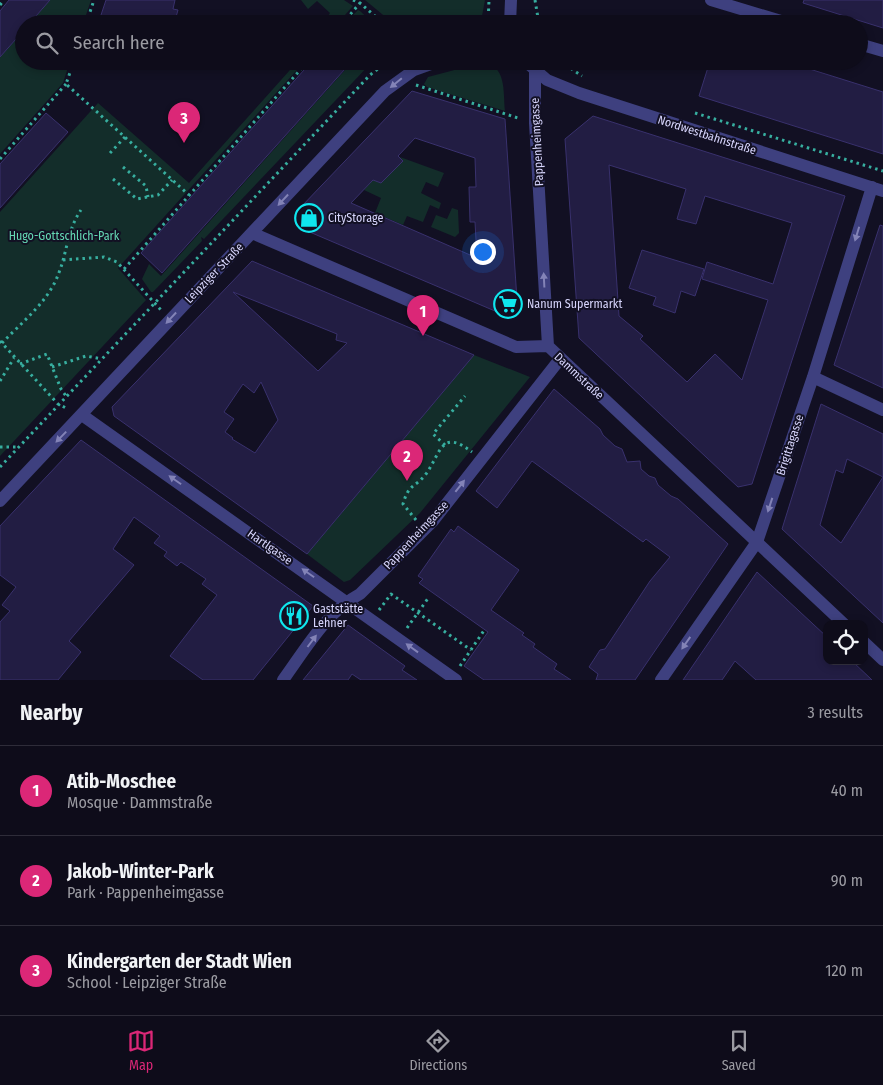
<!DOCTYPE html>
<html lang="en">
<head>
<meta charset="utf-8">
<style>
	body { margin:0; font-family:"Fira Sans Condensed",sans-serif; background:#1c1a27; color:#f1f3f6 }
	.controls { position:absolute; right:15px; bottom:15px; display:grid; overflow:hidden; border-radius:10px; box-shadow:0 2px 8px #0003 }
	.controls button { width:45px; height:45px; display:grid; place-items:center; padding:0; border:0; border-bottom:1px solid #2e2c39; background:#0e0c1a; color:#f1f3f6; font:25px sans-serif }
	.you { position:absolute; left:482px; top:251px; width:18px; height:18px; margin:-12px; border:4px solid #fff; border-radius:50%; background:#1a73e8; box-shadow:0 0 0 8px #1a73e833 }
	.badge { display:grid; place-items:center; width:32px; height:32px; border-radius:50%; background:#db2777; color:#fff; font-size:16px; font-weight:700 }
	.pin { position:absolute; translate:-50% -41px; filter:drop-shadow(0 1px 2px #0008) }
	.pin::after { content:''; position:absolute; top:26px; width:18px; height:15px; background:inherit; clip-path:polygon(0 0,100% 0,50% 100%) }
	.list { margin:0; padding:0; list-style:none }
	h2 { display:flex; justify-content:space-between; align-items:center; height:65px; margin:0; padding:0 20px; font-size:21px }
	h2 small { font-size:16px; font-weight:400; color:#9b9ba2 }
	.list li { display:grid; grid-template-columns:32px 1fr auto; gap:15px; align-items:center; box-sizing:border-box; height:90px; padding:0 20px; border-top:1px solid #2e2c39 }
	.list b { display:block; font-size:19px; white-space:nowrap }
	.list p { margin:0; font-size:16px; white-space:nowrap; color:#9b9ba2 }
	.list em { font-size:16px; font-style:normal; color:#9b9ba2 }
	.icon { flex:none; width:28px; height:28px; fill:none; stroke:currentColor; stroke-width:2; stroke-linecap:round; stroke-linejoin:round }
	.map { position:relative; flex:none; width:883px; height:680px; overflow:hidden }
	.search { position:absolute; background:#0e0c1a; box-shadow:0 2px 8px #0003; left:15px; right:15px; top:15px; height:55px; display:flex; align-items:center; gap:12px; box-sizing:border-box; padding:0 18px; border-radius:28px; color:#9b9ba2; font-size:19px }
	.sheet { height:335px; background:#0e0c1a }
	nav { display:flex; justify-content:space-around; align-items:center; box-sizing:border-box; height:70px; border-top:1px solid #2e2c39; background:#0e0c1a; font-size:14px; color:#9b9ba2 }
	nav a { display:grid; justify-items:center; gap:2px }
	nav .on { color:#db2777 }
	.map>svg:first-child { display:block }
	.green { fill:#132d2a }
	.building { fill:#221d43; stroke:#39316d; fill-rule:evenodd }
	.lines { fill:none; stroke-linecap:round; stroke-linejoin:round }
	.path { stroke:#37ae9f; stroke-width:3; stroke-dasharray:2.5 4; stroke-linecap:butt }
	.minor { stroke:#3e407f; stroke-width:12 }
	.oneway { fill:#8383b7 }
	.labels { text-anchor:middle; stroke-width:4; stroke-linejoin:round; paint-order:stroke }
	.street-label { font-size:12px; fill:#d7d5fc; stroke:#121023 }
	.poi-label { font-size:12px; fill:#d7d5fc; stroke:#121023; text-anchor:start }
	.park-label { font-size:12px; fill:#65d8b4; stroke:#121023 }
</style>
</head>
<body>
<div class="map">
<svg width="883" height="680" viewBox="0 0 883 680">
	<rect width="100%" height="100%" fill="#121023"/>
	<path class="green" d="M50 0H91L83 24H29Z
		M301 0H344L353 6 337 24 328 16 330 13 317 1 308 9Z
		M365 0H485L482 16 472 24H394Z
		M358 10 360 11 374 24H361L352 16Z
		M24 30V61H70L63 83 0 154V57Z
		M298 61H305L118 268 146 300 0 456V212L98 103 189 183Z
		M353 61H373L204 239 201 237 202 241 153 292H151L142 279 149 264 161 276Z
		M481 63C507 64 503 91 505 111L427 87 424 84 428 77Z
		M400 157 444 173 438 187 426 182 421 193 441 203 439 209 430 205 423 222 407 216 403 225 375 213 381 198 364 190 373 180 381 183 403 161Z
		M452 208 458 210 459 233 455 237 431 227 436 215 447 219Z
		M474 355 530 377 420 513 350 580 344 582 307 554Z"/>
	<path class="building" d="M9 0H50L29 24H24V30L0 57V11Z
		M106 0H175L173 9 178 10 174 24H141L123 18 122 24H119L100 18Z
		M804 0H883V28L803 3Z
		M312 61H337L345 69 162 273 141 253Z
		M710 61H784L883 92V154L699 96Z
		M412 91 505 119 517 300 502 314 305 230 300 208ZM415 138 475 158 476 187H469L470 222H475L477 258 351 203 373 180 381 183 403 161 398 156Z
		M46 113 68 132 0 208V164Z
		M593 116 845 196 752 484 738 487 579 338 565 139ZM609 165 686 189 677 219 696 224 705 196 792 223 773 284 707 262 702 279 768 300 742 380 715 354 687 382 640 339 643 336 619 316Z
		M880 225 883 226V388L834 365Z
		M642 250 704 269 695 296 681 291 675 313 653 305 656 297 629 288Z
		M252 261 474 355 307 554 114 416 112 407ZM233 292 337 334 336 340 347 343 318 371ZM261 382 278 420 255 453 232 439 233 438 225 432 234 419 224 412 243 384 254 393Z
		M554 389 600 429 603 435 615 446 622 449 627 462 640 461 641 469 649 476 655 478 658 485 671 496 678 499 728 544 635 680H596L598 674 589 667 600 650 605 649 650 581 670 557 646 539 643 542 532 461 497 508 476 491Z
		M821 404 883 434V623L782 529ZM847 459 883 477 841 543 820 525 836 470 843 473Z
		M81 440 313 606 253 680H203L170 656 217 595 202 584 206 579 181 562 177 566 164 556 167 552 154 543 160 536 134 517 113 549 134 565 69 641 81 652 58 680H0V622L10 611 2 605 16 587 0 575V526Z
		M458 526 519 570 491 610 524 633 522 635 535 644 533 647 557 664 554 669 571 680H484L464 666 488 632 419 583 423 579 418 576 451 529 454 532Z
		M757 572 827 637V661H852L872 680H756L735 661 722 680H683Z
		M348 625 405 666 402 670 417 680H361L352 674 348 680H303Z"/>
	<g class="lines">
		<path class="path" d="M353 0 360 3 384 24
			M535 0 539 24
			M0 5 4 0
			M524 23 538 19
			M86 24 94 0
			M342 24 360 3
			M488 24 489 0
			M74 61 66 84 189 195
			M560 61 582 76
			M416 85 521 119
			M695 113 883 171
			M110 153 125 137
			M0 159 66 84
			M123 167 146 186 148 197
			M113 179 137 199 158 195 172 180
			M63 260 104 257 117 262 161 310
			M124 269 308 61
			M0 341 58 404 68 409
			M2 343C21 323 48 302 58 275 67 254 67 230 81 210
			M20 364 47 354 61 389 66 396
			M52 367 86 356 102 359
			M0 381 14 358
			M445 445 433 434 465 396
			M0 447H19
			M0 467 370 75 379 68 399 61
			M416 520 403 504C409 483 415 488 426 474 441 453 441 428 472 452
			M379 610 391 594 471 650
			M407 628 429 597
			M460 666 485 629"/>
		<path class="minor" d="M711 0 791 24
			M510 24 511 0
			M859 44 883 51
			M525 61 547 80 579 93 883 191
			M535 71V123L548 346
			M252 233 516 347 548 346 844 624
			M813 377 883 410
			M82 415 456 680
			M0 501 385 91 414 70 439 61
			M864 642 883 660
			M283 680C305 650 326 612 360 594L433 521 560 359
			M661 680 757 542 813 377 872 187"/>
	</g>
	<defs><path id="oneway-solid" d="M-6-.8H1V-3.2L6.5 0L1 3.2V.8H-6Z" transform="scale(1.25)"/></defs>
	<g class="oneway">
		<use href="#oneway-solid" transform="translate(396 83) rotate(141)"/>
		<use href="#oneway-solid" transform="translate(283 200) rotate(133)"/>
		<use href="#oneway-solid" transform="translate(857 234) rotate(107)"/>
		<use href="#oneway-solid" transform="translate(544 280) rotate(-93)"/>
		<use href="#oneway-solid" transform="translate(171 318) rotate(133)"/>
		<use href="#oneway-solid" transform="translate(61 437) rotate(134)"/>
		<use href="#oneway-solid" transform="translate(175 480) rotate(-145)"/>
		<use href="#oneway-solid" transform="translate(460 486) rotate(-52)"/>
		<use href="#oneway-solid" transform="translate(770 505) rotate(108)"/>
		<use href="#oneway-solid" transform="translate(308 573) rotate(-145)"/>
		<use href="#oneway-solid" transform="translate(312 641) rotate(-53)"/>
		<use href="#oneway-solid" transform="translate(686 643) rotate(125)"/>
		<use href="#oneway-solid" transform="translate(412 648) rotate(-144)"/>
	</g>
	<defs>
		<symbol id="shop-ring" viewBox="-11 -11 22 22"><circle r="9.5" fill="#121023" stroke="#0fe6ee" stroke-width="1.5"/><path d="M-5-2.5h2.3a2.7 3.5 0 0 1 5.4 0H5L5.5 6h-11ZM-1.5-2.5h3a1.5 2.3 0 0 0-3 0Z" fill="#0fe6ee"/></symbol>
		<symbol id="supermarket-ring" viewBox="-11 -11 22 22"><circle r="9.5" fill="#121023" stroke="#0fe6ee" stroke-width="1.5"/><path d="M-6-5.5h2.5l.6 2H6L4.5 2H-2.5L-4.4-4H-6ZM-1.5 3.2a1.3 1.3 0 1 0 .1 0ZM3 3.2a1.3 1.3 0 1 0 .1 0Z" fill="#0fe6ee"/></symbol>
		<symbol id="restaurant-ring" viewBox="-11 -11 22 22"><circle r="9.5" fill="#121023" stroke="#0fe6ee" stroke-width="1.5"/><path d="M-5-6h1v4h1v-4h1v4h1v-4h1v5L-1.5 .5V6h-2V.5L-5-1ZM5-6V6H3V1.5H1.5Q1.5-4 5-6Z" fill="#0fe6ee"/></symbol>
	</defs>
	<g fill-rule="evenodd">
		<use href="#shop-ring" x="293" y="202" width="32" height="32"/>
		<use href="#supermarket-ring" x="492" y="288" width="32" height="32"/>
		<use href="#restaurant-ring" x="278" y="600" width="32" height="32"/>
	</g>
	<g class="labels">
		<g class="street-label">
			<text transform="translate(707 135) rotate(18)" y="4">Nordwestbahnstraße</text>
			<text transform="translate(537 142) rotate(-93)" y="4">Pappenheimgasse</text>
			<text transform="translate(214 273) rotate(-46)" y="4">Leipziger Straße</text>
			<text transform="translate(579 376) rotate(43)" y="4">Dammstraße</text>
			<text transform="translate(790 445) rotate(-72)" y="4">Brigittagasse</text>
			<text transform="translate(416 535) rotate(-47)" y="4">Pappenheimgasse</text>
			<text transform="translate(270 547) rotate(35)" y="4">Hartlgasse</text>
		</g>
		<g class="poi-label">
			<text x="328" y="222">CityStorage</text>
			<text x="527" y="308">Nanum Supermarkt</text>
			<text x="313" y="613">Gaststätte<tspan x="313" dy="14">Lehner</tspan></text>
		</g>
		<g class="park-label">
			<text x="64" y="240">Hugo-Gottschlich-Park</text>
		</g>
	</g>
</svg>
<div class="controls">
<button><svg class="icon" aria-label="locate" viewBox="0 0 24 24"><circle cx="12" cy="12" r="6"/><path d="M12 2v4M12 18v4M2 12h4M18 12h4"/></svg></button>
</div>
<div class="you"></div>
<div class="pin badge" style="left:423px;top:336px">1</div>
<div class="pin badge" style="left:407px;top:481px">2</div>
<div class="pin badge" style="left:184px;top:143px">3</div>
<div class="search"><svg class="icon" aria-label="search" viewBox="0 0 24 24"><circle cx="10" cy="10" r="6"/><path d="M15 15l6 6"/></svg>Search here</div>
</div>
<section class="sheet">
<h2>Nearby<small>3 results</small></h2>
<ul class="list">
<li><span class="badge">1</span><div><b>Atib-Moschee</b><p>Mosque · Dammstraße</p></div><em>40 m</em></li>
<li><span class="badge">2</span><div><b>Jakob-Winter-Park</b><p>Park · Pappenheimgasse</p></div><em>90 m</em></li>
<li><span class="badge">3</span><div><b>Kindergarten der Stadt Wien</b><p>School · Leipziger Straße</p></div><em>120 m</em></li>
</ul>
</section>
<nav>
<a class="on"><svg class="icon" aria-label="map" viewBox="0 0 24 24"><path d="M3 6l6-2 6 2 6-2v14l-6 2-6-2-6 2zM9 4v14M15 6v14"/></svg>Map</a>
<a><svg class="icon" aria-label="directions" viewBox="0 0 24 24"><path d="M12 3l9 9-9 9-9-9zM9 14v-3h6M13 9l2 2-2 2"/></svg>Directions</a>
<a><svg class="icon" aria-label="saved" viewBox="0 0 24 24"><path d="M7 4h10v16l-5-4-5 4z"/></svg>Saved</a>
</nav>
</body>
</html>
